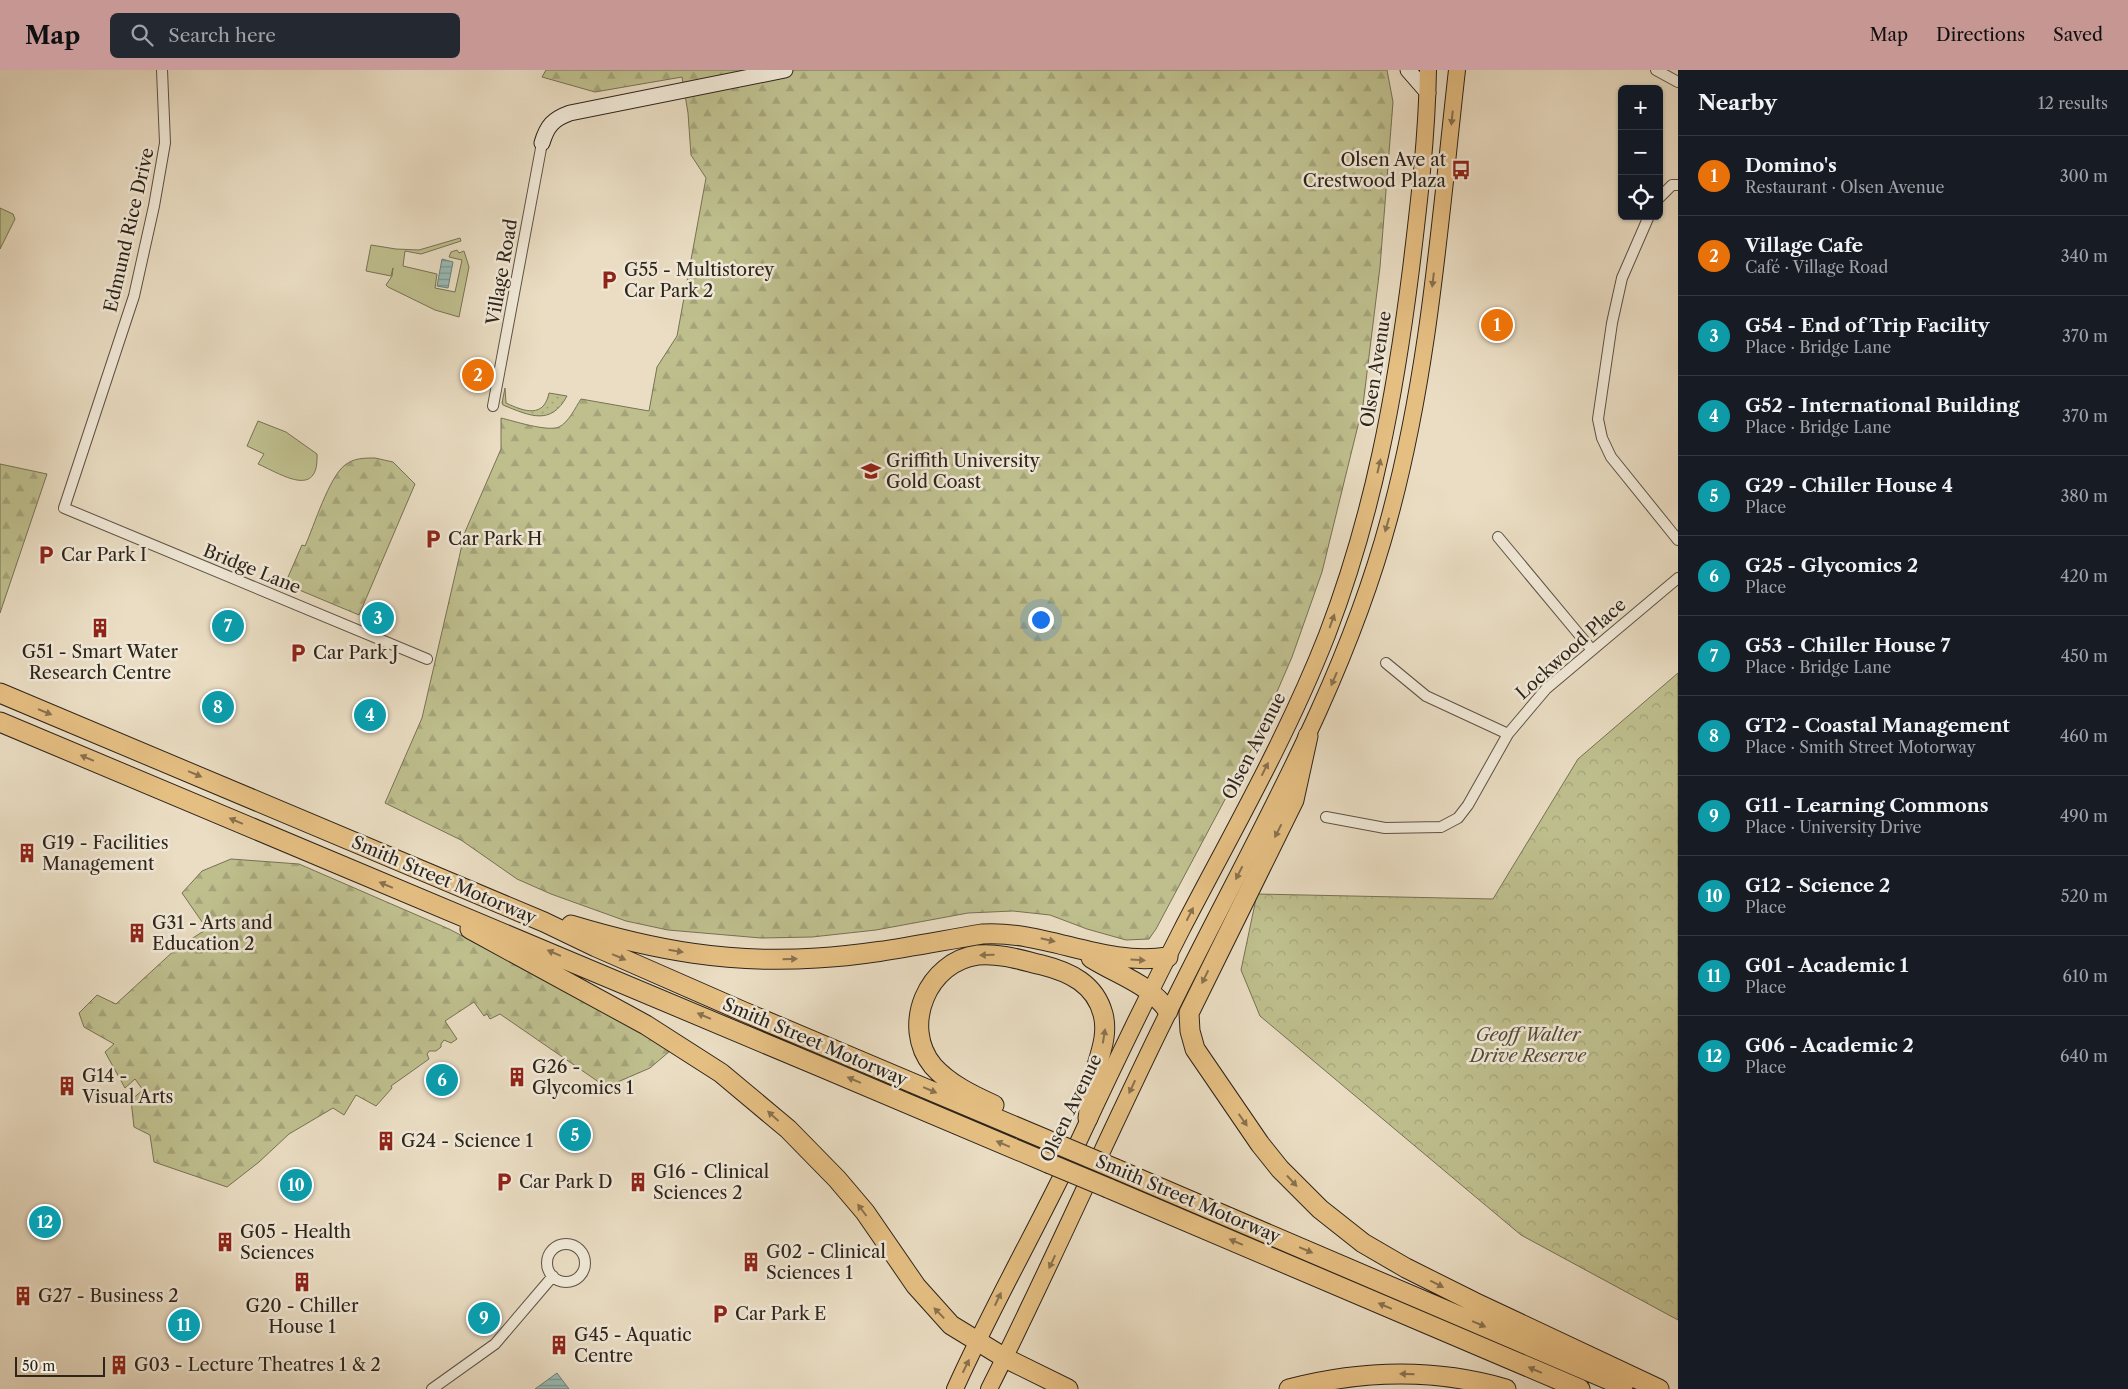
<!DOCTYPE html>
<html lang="en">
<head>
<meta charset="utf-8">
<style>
	body { margin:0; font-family:"Libre Caslon Text",serif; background:#242831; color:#f1f3f6 }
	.controls { position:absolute; right:15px; top:15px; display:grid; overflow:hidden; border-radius:8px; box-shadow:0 1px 4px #0004 }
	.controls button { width:45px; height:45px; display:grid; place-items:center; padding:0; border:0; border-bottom:1px solid #363941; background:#171b24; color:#f1f3f6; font:25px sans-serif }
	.scale { position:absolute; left:15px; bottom:12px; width:90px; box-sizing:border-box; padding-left:5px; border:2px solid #2d241b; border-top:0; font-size:14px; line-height:18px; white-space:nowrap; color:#2d241b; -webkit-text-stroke:4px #f1e9d8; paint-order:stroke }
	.you { position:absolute; left:1040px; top:549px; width:18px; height:18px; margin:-12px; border:4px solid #fff; border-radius:50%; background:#1a73e8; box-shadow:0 0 0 8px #1a73e833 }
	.badge { display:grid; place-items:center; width:32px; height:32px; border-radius:50%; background:#c59692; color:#fff; font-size:16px; font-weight:700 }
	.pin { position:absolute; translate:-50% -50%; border:2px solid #fff; box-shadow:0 1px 5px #0006 }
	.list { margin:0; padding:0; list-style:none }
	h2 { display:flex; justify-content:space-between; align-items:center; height:65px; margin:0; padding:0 20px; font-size:21px }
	h2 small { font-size:16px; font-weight:400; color:#9ea1a6 }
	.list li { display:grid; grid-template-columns:32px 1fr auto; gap:15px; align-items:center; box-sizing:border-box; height:80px; padding:0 20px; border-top:1px solid #363941 }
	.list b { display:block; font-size:19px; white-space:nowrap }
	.list p { margin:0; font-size:16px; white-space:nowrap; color:#9ea1a6 }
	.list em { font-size:16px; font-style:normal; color:#9ea1a6 }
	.icon { flex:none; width:28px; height:28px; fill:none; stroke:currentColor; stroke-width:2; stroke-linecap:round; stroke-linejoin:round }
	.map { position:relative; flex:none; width:1678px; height:1319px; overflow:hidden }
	header { display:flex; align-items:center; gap:30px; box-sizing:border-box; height:70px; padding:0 25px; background:#c59692; color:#111 }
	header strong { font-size:24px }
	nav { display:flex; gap:28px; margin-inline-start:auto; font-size:18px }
	.search { width:350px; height:45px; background:#242831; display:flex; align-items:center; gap:12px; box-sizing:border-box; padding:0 18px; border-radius:8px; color:#9ea1a6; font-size:19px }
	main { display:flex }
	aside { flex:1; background:#171b24 }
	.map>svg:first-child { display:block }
	.grass { fill:#bfbf8e; stroke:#767254 }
	.forest { fill:url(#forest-firs); stroke:#767254 }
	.park { fill:url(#park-crowns); stroke:#767254 }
	.garden { fill:url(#garden-dots); stroke:#767254 }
	.water { fill:url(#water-rules); stroke:#6d7f78 }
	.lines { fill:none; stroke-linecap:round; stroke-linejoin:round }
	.street-casing { stroke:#5c5245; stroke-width:12 }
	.secondary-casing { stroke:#2d241b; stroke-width:17 }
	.primary-casing { stroke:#2d241b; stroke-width:18 }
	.highway-casing { stroke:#2d241b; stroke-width:21 }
	.street { stroke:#f1e9d8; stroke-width:10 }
	.secondary { stroke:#f1e9d8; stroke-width:15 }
	.primary { stroke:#e5be82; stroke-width:16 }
	.highway { stroke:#e5be82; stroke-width:19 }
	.highway-bridge-casing { stroke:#2d241b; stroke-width:21; stroke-linecap:butt }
	.highway-bridge { stroke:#e5be82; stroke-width:19 }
	.oneway { fill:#89714e }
	.labels { text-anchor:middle; stroke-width:5; stroke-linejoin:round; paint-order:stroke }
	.poi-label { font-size:18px; fill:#2d241b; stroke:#f1e9d8; text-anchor:start }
	.street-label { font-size:18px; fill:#2d241b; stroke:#f1e9d8 }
	.park-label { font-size:18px; font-style:italic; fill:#524b38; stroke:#f1e9d8 }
</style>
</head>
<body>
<header>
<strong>Map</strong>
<div class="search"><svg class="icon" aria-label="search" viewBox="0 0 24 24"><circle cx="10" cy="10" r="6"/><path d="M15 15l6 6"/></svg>Search here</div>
<nav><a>Map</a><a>Directions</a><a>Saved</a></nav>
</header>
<main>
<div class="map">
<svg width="1678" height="1319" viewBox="0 0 1678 1319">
	<defs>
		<pattern id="forest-firs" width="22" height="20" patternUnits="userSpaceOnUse" patternTransform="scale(1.25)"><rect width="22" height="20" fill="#bfbf8e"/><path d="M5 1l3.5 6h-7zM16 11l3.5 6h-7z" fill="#a4a47a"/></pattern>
		<pattern id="park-crowns" width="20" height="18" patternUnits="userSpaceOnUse" patternTransform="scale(1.25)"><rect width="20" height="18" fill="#bfbf8e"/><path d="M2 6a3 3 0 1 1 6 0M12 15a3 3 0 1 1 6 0" fill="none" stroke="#a4a47a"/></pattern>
		<pattern id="garden-dots" width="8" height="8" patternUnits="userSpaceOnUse" patternTransform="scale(1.25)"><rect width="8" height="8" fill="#bfbf8e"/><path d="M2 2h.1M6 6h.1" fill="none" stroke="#a4a47a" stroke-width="1.8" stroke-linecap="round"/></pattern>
		<pattern id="water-rules" width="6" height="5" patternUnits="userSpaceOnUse" patternTransform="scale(1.25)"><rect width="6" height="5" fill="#98bbb6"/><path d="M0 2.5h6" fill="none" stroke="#7c9893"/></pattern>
	</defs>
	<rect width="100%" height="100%" fill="#eaddc3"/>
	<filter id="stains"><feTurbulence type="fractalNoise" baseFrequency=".004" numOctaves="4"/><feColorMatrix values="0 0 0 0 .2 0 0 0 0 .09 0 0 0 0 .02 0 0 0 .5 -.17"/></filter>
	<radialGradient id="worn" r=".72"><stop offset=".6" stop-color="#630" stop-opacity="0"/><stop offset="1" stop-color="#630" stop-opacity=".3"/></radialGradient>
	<path class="grass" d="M0 138 13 144 15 149 0 179Z
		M460 168 461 171 421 184 405 181 403 196 437 204 435 218 455 222 462 190 449 187 451 182 457 180 459 183 464 181 469 197 459 247 435 240 388 217 386 215 392 206 393 198 391 206 366 201 371 175 396 179 419 180Z
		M258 351 286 362 317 384C319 430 281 404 258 394L264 384 247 376Z"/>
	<path class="forest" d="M546 0H1387L1393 32 1380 197 1363 335 1322 502 1292 587 1254 675 1156 859 1149 869 1126 870 1087 859 1050 845 1013 841 968 843 876 860 812 867 761 868 668 860 626 851 551 824 517 809 461 770 385 733 422 648 465 462 501 379V348C514 351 547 362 559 357 569 352 575 338 581 329L649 341 657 297 677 266 706 108 691 85 688 43 682 7 595 22 542 7Z
		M375 388 393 392 415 414 359 545 285 514 302 475 305 476C314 456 329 407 345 395 354 388 364 388 375 388Z
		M0 394 47 404 0 543Z
		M231 789 299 794 449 859 597 936 670 981 650 998 606 1017 500 944 490 949 487 944 484 946 474 932 445 951 457 969 451 973 444 970 441 974V977L436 981H429L427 984 429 989 391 1016 392 1018 376 1036 356 1025 344 1045 333 1038 289 1064 259 1092 227 1117 154 1092 150 1065 134 1057 131 1030 143 1020 135 1009 125 1018 105 982 114 974 84 957 79 943 97 925 116 934 177 878 207 859 182 823 202 801Z"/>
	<path class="park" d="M1678 603V1250L1521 1165 1260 946 1241 900 1257 824 1493 829 1578 689Z"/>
	<path class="garden" d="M505 318 506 333C525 342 544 348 549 323L567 326C551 356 530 346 503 335L502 333Z"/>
	<path class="water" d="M442 189 453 192 448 218 437 216Z
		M557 1303 569 1319H535Z"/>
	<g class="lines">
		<defs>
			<path id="street" d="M162 0 165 73 154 136 134 226 64 438 427 589
				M1656 0 1678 12
				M1659 128 1672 115H1678
				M1649 146 1622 208 1612 253 1598 349 1602 368 1611 387 1678 470
				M493 336 542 73
				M1498 467 1592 580
				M1386 593 1426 626 1508 664
				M1326 747 1385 758 1441 757 1458 748 1468 735 1508 664 1546 619 1678 508
				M547 1193a19 19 0 1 1 38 0a19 19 0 1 1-38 0Z
				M432 1319 495 1274 553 1206"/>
			<path id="secondary" d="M1408 0 1428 23
				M542 73C547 56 553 49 570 43L785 0"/>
			<path id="primary" d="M955 1319C994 1232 1042 1150 1082 1064 1114 995 1147 927 1182 859 1232 763 1287 667 1327 565 1373 445 1395 326 1411 199 1419 133 1427 66 1428 0
				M989 1319C1052 1194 1107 1066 1169 941 1248 779 1342 624 1389 449 1429 303 1440 150 1457 0"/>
			<path id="highway" d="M0 623 544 852 596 877 742 941 1057 1074
				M0 652C349 799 699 945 1048 1093
				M1308 666 1294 730 1189 943 1190 961 1195 979 1260 1074 1280 1099 1320 1139 1363 1173 1406 1198 1474 1232 1659 1319
				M571 855C654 880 729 894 817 888 873 885 927 873 982 864 1047 860 1102 897 1168 887
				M470 859 646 955 721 1003 788 1059 837 1109 865 1142 916 1216 951 1255 1005 1288 1068 1319
				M1091 888C1118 905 1150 914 1168 941
				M994 1035C972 1025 949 1014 933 996 900 956 928 891 978 885 1000 883 1021 890 1042 895 1070 902 1095 914 1103 944 1109 967 1098 988 1093 1010 1090 1023 1090 1036 1088 1048
				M1116 1099 1623 1316
				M1108 1118 1580 1319
				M1289 1319C1362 1300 1434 1298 1506 1319"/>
		</defs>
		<use href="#street" class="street-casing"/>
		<use href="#secondary" class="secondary-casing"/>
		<use href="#primary" class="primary-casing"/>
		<use href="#highway" class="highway-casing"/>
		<use href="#street" class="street"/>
		<use href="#secondary" class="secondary"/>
		<use href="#primary" class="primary"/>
		<use href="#highway" class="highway"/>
		<defs>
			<path id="highway-bridge" d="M1057 1074 1116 1099
				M1048 1093 1108 1118"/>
		</defs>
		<use href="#highway-bridge" class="highway-bridge-casing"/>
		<use href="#highway-bridge" class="highway-bridge"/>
	</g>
	<defs><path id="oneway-solid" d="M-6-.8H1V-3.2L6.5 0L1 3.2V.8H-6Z" transform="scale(1.25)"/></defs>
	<g class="oneway">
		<use href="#oneway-solid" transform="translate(1452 48) rotate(96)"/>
		<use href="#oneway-solid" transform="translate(1433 210) rotate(97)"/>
		<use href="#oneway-solid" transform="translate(1379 396) rotate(-77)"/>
		<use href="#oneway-solid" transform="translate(1387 455) rotate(106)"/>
		<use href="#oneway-solid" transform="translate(1332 551) rotate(-70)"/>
		<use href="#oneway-solid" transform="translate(1334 609) rotate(113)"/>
		<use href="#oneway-solid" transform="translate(45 642) rotate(22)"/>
		<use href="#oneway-solid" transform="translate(87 688) rotate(-157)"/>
		<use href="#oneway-solid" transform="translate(1265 699) rotate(-63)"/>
		<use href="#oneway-solid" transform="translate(195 704) rotate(23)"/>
		<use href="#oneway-solid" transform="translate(236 751) rotate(-157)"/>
		<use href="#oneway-solid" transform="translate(1278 761) rotate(117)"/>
		<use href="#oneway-solid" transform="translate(1239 803) rotate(117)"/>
		<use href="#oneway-solid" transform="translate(386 815) rotate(-157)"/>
		<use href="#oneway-solid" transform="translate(1190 844) rotate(-63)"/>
		<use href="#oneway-solid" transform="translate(1048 870) rotate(13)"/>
		<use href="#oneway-solid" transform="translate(676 881) rotate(9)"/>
		<use href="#oneway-solid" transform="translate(554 883) rotate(-157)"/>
		<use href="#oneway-solid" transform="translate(987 885) rotate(179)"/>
		<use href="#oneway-solid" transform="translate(619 887) rotate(23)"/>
		<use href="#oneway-solid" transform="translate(790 889) rotate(-1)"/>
		<use href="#oneway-solid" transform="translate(1138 890) rotate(3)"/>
		<use href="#oneway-solid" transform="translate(1205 907) rotate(116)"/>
		<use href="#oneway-solid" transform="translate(704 946) rotate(-157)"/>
		<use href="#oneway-solid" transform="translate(1104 966) rotate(-81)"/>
		<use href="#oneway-solid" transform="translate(854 1010) rotate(-157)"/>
		<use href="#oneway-solid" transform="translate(1132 1017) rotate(115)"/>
		<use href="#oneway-solid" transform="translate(930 1020) rotate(23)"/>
		<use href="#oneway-solid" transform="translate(773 1046) rotate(-138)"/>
		<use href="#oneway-solid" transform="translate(1243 1050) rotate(55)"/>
		<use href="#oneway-solid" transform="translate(1003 1074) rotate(-157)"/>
		<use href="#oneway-solid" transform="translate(1292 1111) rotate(47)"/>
		<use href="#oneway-solid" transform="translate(862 1140) rotate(-127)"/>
		<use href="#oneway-solid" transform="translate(1236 1172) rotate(-157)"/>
		<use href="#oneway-solid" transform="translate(1306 1180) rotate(23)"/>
		<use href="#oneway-solid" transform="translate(1052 1192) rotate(115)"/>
		<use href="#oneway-solid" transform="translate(1437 1214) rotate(27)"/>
		<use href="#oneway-solid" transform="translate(998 1229) rotate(-65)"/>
		<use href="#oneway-solid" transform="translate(1385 1236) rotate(-157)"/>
		<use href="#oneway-solid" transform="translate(939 1243) rotate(-134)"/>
		<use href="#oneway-solid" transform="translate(1479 1254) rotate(23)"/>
		<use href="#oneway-solid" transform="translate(966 1296) rotate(-64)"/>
		<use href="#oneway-solid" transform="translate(1535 1300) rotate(-157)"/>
		<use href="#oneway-solid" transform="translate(1407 1304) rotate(-179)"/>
	</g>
	<defs>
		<symbol id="bus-bare" viewBox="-9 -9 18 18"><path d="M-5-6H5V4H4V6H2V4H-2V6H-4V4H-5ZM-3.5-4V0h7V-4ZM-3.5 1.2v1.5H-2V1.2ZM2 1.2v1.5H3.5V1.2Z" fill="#8f2418" stroke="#f1e9d8" stroke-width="2.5" paint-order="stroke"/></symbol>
		<symbol id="parking-bare" viewBox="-9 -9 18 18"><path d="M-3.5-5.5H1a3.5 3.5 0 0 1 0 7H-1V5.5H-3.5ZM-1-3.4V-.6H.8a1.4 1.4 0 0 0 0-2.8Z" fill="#8f2418" stroke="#f1e9d8" stroke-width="2.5" paint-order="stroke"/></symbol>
		<symbol id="university-bare" viewBox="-9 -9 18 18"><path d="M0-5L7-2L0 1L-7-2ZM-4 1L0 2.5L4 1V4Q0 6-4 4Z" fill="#8f2418" stroke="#f1e9d8" stroke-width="2.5" paint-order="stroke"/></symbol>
		<symbol id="building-bare" viewBox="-9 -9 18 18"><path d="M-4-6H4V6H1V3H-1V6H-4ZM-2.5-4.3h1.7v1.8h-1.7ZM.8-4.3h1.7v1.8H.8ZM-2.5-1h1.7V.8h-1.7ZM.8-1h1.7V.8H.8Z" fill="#8f2418" stroke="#f1e9d8" stroke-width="2.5" paint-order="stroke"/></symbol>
	</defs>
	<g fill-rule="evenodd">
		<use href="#bus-bare" x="1447" y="86" width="28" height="28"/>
		<use href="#parking-bare" x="595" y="196" width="28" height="28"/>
		<use href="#university-bare" x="857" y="387" width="28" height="28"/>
		<use href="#parking-bare" x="419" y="455" width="28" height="28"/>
		<use href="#parking-bare" x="32" y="471" width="28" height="28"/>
		<use href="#building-bare" x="86" y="544" width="28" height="28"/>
		<use href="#parking-bare" x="284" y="569" width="28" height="28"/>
		<use href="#building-bare" x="13" y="769" width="28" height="28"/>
		<use href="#building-bare" x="123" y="849" width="28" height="28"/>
		<use href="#building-bare" x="503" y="993" width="28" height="28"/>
		<use href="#building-bare" x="53" y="1002" width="28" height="28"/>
		<use href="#building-bare" x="372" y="1057" width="28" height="28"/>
		<use href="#parking-bare" x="490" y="1098" width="28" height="28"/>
		<use href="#building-bare" x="624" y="1098" width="28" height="28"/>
		<use href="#building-bare" x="211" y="1158" width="28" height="28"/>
		<use href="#building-bare" x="737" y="1178" width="28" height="28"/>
		<use href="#building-bare" x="288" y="1198" width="28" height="28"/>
		<use href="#building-bare" x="9" y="1212" width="28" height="28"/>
		<use href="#parking-bare" x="706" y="1230" width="28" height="28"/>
		<use href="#building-bare" x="545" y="1261" width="28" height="28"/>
		<use href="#building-bare" x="105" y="1281" width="28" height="28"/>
	</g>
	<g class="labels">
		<g class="poi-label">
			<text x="1446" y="96" text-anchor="end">Olsen Ave at<tspan x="1446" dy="21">Crestwood Plaza</tspan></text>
			<text x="624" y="206">G55 - Multistorey<tspan x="624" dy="21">Car Park 2</tspan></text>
			<text x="886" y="397">Griffith University<tspan x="886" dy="21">Gold Coast</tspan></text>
			<text x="448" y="475">Car Park H</text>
			<text x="61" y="491">Car Park I</text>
			<text x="100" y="588" text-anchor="middle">G51 - Smart Water<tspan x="100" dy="21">Research Centre</tspan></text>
			<text x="313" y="589">Car Park J</text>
			<text x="42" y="779">G19 - Facilities<tspan x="42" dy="21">Management</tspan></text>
			<text x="152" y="859">G31 - Arts and<tspan x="152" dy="21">Education 2</tspan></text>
			<text x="532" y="1003">G26 -<tspan x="532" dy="21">Glycomics 1</tspan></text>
			<text x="82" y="1012">G14 -<tspan x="82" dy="21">Visual Arts</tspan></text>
			<text x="401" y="1077">G24 - Science 1</text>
			<text x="653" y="1108">G16 - Clinical<tspan x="653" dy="21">Sciences 2</tspan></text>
			<text x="519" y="1118">Car Park D</text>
			<text x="240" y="1168">G05 - Health<tspan x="240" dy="21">Sciences</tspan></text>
			<text x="766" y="1188">G02 - Clinical<tspan x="766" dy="21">Sciences 1</tspan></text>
			<text x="38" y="1232">G27 - Business 2</text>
			<text x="302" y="1242" text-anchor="middle">G20 - Chiller<tspan x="302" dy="21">House 1</tspan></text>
			<text x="735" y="1250">Car Park E</text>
			<text x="574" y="1271">G45 - Aquatic<tspan x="574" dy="21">Centre</tspan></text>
			<text x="134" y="1301">G03 - Lecture Theatres 1 &amp; 2</text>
		</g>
		<g class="street-label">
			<text transform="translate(129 160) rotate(-77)" y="6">Edmund Rice Drive</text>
			<text transform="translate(502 202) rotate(-80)" y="6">Village Road</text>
			<text transform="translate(1376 299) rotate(-81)" y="6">Olsen Avenue</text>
			<text transform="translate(252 499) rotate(22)" y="6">Bridge Lane</text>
			<text transform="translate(1571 579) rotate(-42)" y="6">Lockwood Place</text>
			<text transform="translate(1254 676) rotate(-63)" y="6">Olsen Avenue</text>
			<text transform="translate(444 810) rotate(23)" y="6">Smith Street Motorway</text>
			<text transform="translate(815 972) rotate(23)" y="6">Smith Street Motorway</text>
			<text transform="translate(1071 1038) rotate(-64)" y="6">Olsen Avenue</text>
			<text transform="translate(1188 1129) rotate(23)" y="6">Smith Street Motorway</text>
		</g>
		<g class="park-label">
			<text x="1528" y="971">Geoff Walter<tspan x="1528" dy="21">Drive Reserve</tspan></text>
		</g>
	</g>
	<rect width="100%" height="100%" filter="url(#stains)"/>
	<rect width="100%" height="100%" fill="url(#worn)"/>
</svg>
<div class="controls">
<button>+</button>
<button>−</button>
<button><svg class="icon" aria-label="locate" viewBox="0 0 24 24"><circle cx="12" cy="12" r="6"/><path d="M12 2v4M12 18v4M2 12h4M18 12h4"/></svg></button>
</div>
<div class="scale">50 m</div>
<div class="you"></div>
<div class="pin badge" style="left:1497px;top:255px;background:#e8710a">1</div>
<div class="pin badge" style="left:478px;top:305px;background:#e8710a">2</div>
<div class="pin badge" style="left:378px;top:548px;background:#0f9aa8">3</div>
<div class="pin badge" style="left:370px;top:645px;background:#0f9aa8">4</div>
<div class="pin badge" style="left:575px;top:1065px;background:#0f9aa8">5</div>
<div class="pin badge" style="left:442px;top:1010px;background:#0f9aa8">6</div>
<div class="pin badge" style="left:228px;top:556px;background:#0f9aa8">7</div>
<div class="pin badge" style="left:218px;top:637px;background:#0f9aa8">8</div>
<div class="pin badge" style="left:484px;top:1248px;background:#0f9aa8">9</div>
<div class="pin badge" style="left:296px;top:1115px;background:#0f9aa8">10</div>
<div class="pin badge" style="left:184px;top:1255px;background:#0f9aa8">11</div>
<div class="pin badge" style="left:45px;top:1152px;background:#0f9aa8">12</div>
</div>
<aside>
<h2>Nearby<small>12 results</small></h2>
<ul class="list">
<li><span class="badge" style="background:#e8710a">1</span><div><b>Domino's</b><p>Restaurant · Olsen Avenue</p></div><em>300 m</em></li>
<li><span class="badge" style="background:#e8710a">2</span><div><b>Village Cafe</b><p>Café · Village Road</p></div><em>340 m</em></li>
<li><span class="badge" style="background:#0f9aa8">3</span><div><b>G54 - End of Trip Facility</b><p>Place · Bridge Lane</p></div><em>370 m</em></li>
<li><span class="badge" style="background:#0f9aa8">4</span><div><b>G52 - International Building</b><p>Place · Bridge Lane</p></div><em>370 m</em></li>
<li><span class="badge" style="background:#0f9aa8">5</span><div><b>G29 - Chiller House 4</b><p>Place</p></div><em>380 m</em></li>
<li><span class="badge" style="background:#0f9aa8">6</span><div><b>G25 - Glycomics 2</b><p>Place</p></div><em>420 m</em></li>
<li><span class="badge" style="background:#0f9aa8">7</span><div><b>G53 - Chiller House 7</b><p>Place · Bridge Lane</p></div><em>450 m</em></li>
<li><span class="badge" style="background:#0f9aa8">8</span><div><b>GT2 - Coastal Management</b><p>Place · Smith Street Motorway</p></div><em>460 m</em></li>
<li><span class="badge" style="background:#0f9aa8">9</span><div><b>G11 - Learning Commons</b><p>Place · University Drive</p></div><em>490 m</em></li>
<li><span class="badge" style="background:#0f9aa8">10</span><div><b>G12 - Science 2</b><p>Place</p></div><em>520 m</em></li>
<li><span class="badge" style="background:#0f9aa8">11</span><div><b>G01 - Academic 1</b><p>Place</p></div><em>610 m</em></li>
<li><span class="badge" style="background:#0f9aa8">12</span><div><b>G06 - Academic 2</b><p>Place</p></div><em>640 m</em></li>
</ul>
</aside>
</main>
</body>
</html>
